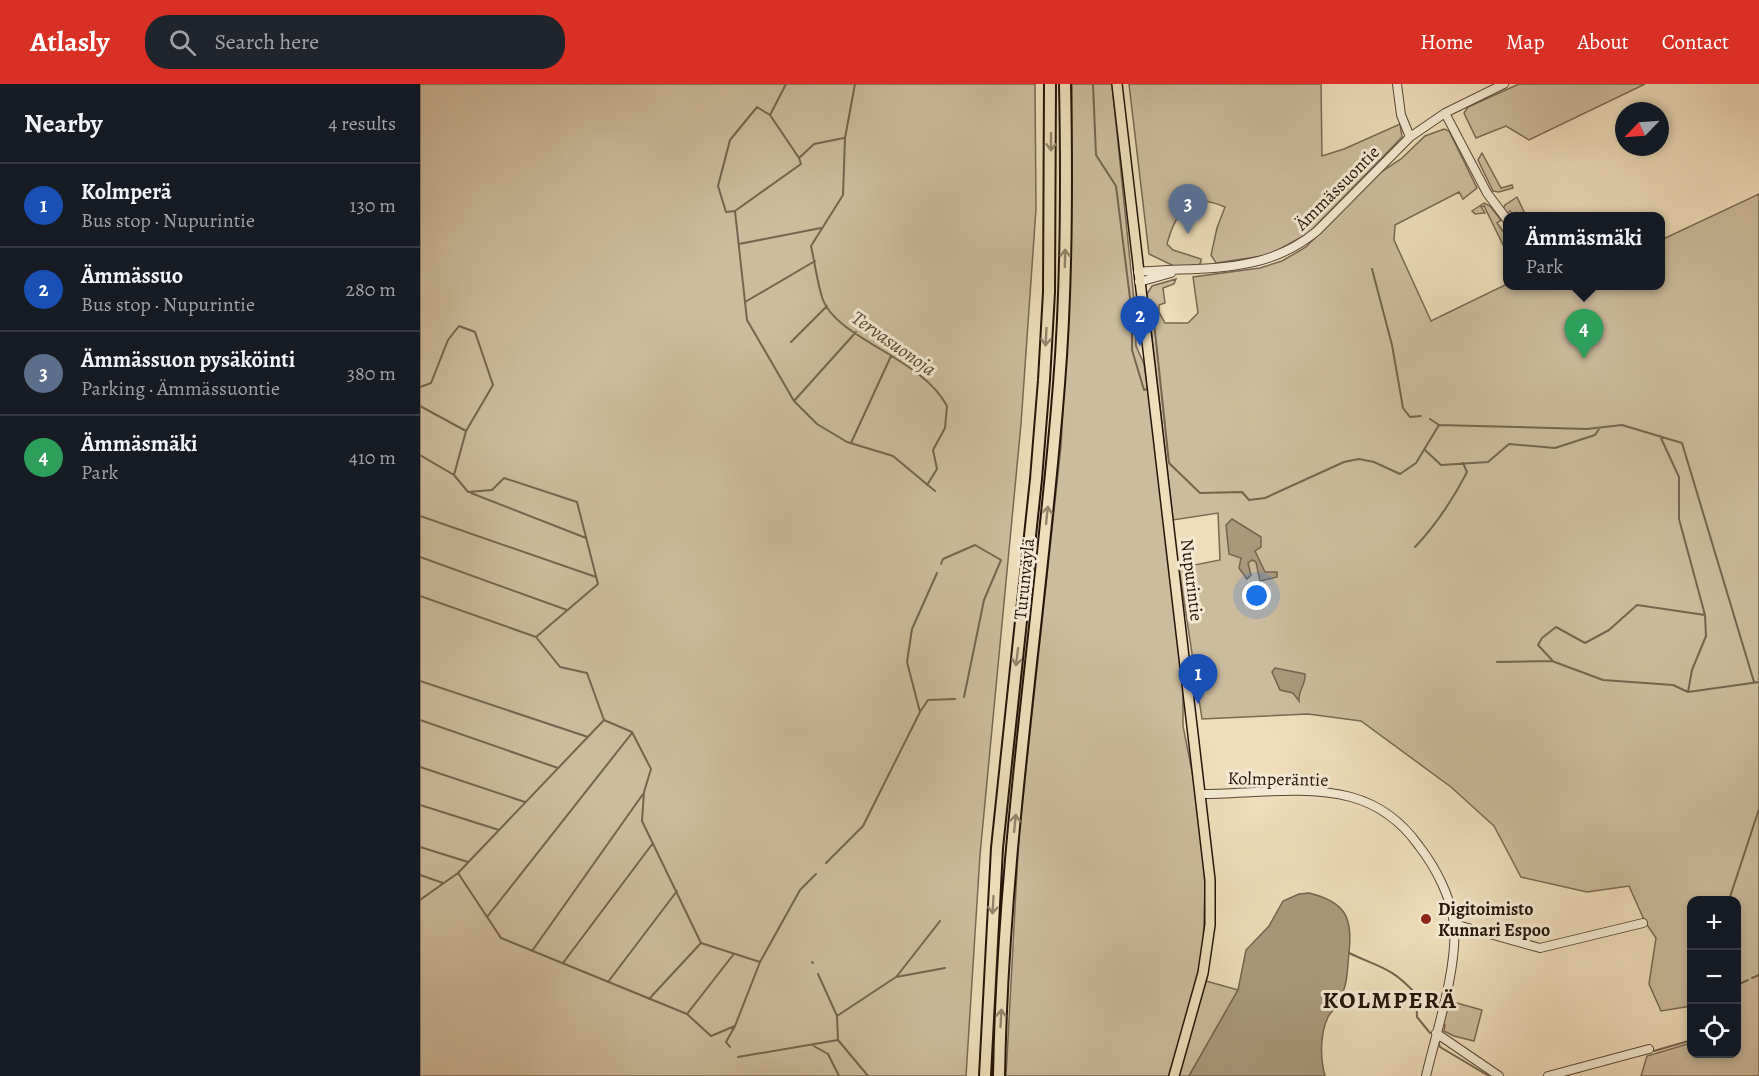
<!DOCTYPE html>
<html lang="en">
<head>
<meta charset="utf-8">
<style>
	body { margin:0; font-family:Alegreya,serif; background:#20242c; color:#f1f3f6 }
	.controls { position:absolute; right:18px; bottom:18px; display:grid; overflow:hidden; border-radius:12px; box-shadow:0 3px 9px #0003 }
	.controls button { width:54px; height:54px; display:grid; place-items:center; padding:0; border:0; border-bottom:2px solid #363941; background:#171b24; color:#f1f3f6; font:30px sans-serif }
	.compass { position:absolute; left:1195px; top:18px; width:54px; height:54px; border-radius:50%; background:#171b24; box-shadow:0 3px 9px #0003; rotate:245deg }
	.you { position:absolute; left:837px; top:512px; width:21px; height:21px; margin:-15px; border:4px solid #fff; border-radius:50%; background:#1a73e8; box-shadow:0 0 0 9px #1a73e833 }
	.badge { display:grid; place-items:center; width:39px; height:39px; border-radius:50%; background:#d93025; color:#fff; font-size:20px; font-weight:700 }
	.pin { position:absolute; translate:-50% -50px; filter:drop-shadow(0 2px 3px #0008) }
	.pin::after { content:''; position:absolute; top:32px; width:21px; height:18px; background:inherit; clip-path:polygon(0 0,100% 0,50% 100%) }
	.popup { position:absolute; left:1083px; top:128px; width:162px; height:78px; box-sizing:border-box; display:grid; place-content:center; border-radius:12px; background:#171b24; filter:drop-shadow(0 2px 4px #0005); font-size:20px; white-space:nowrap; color:#9ea1a6 }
	.popup b { font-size:22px; color:#f1f3f6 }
	.popup::after { content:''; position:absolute; left:50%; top:100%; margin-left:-12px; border:12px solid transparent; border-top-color:#171b24 }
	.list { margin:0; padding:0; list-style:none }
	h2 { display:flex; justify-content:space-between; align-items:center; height:78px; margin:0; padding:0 24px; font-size:26px }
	h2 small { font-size:20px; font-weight:400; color:#9ea1a6 }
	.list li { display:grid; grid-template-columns:39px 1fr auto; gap:18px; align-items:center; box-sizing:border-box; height:84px; padding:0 24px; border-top:2px solid #363941 }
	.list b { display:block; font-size:22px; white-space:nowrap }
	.list p { margin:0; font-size:20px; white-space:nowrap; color:#9ea1a6 }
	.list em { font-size:20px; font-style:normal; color:#9ea1a6 }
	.icon { flex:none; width:33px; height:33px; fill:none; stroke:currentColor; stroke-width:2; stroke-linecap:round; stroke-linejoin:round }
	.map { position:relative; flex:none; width:1339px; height:992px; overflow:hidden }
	header { display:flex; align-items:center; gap:36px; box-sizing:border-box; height:84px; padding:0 30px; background:#d93025; color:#fff }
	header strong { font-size:28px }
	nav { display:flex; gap:33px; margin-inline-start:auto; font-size:21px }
	.search { width:420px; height:54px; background:#20242c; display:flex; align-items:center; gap:15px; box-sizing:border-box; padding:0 21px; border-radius:24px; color:#9ea1a6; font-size:22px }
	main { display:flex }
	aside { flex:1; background:#171b24 }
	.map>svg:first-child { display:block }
	.green { fill:#cdbb9d; stroke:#7a6853; stroke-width:1.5 }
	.water { fill:#ab997e; stroke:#76644f; stroke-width:1.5 }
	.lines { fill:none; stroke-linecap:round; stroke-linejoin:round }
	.stream { stroke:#76644f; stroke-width:2 }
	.minor-casing { stroke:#594736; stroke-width:10 }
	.major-casing { stroke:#271509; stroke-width:12 }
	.highway-casing { stroke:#271509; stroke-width:14 }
	.minor { stroke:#f5e9d3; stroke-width:8 }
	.major { stroke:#efddbb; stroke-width:9 }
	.highway { stroke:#efddbb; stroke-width:10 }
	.oneway { stroke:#95836b }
	.poi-dot { fill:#8f2418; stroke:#f5e9d3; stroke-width:2 }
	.labels { text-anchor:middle; stroke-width:6; stroke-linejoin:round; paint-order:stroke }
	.street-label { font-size:18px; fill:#271509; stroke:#f5e9d3 }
	.poi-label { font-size:18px; font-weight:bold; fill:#271509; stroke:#f5e9d3; text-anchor:start }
	.water-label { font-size:20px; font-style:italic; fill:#5c4a38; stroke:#f5e9d3 }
	.district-label { font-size:24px; font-weight:bold; letter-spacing:1.5px; fill:#271509; stroke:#f5e9d3 }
</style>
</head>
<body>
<header>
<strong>Atlasly</strong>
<div class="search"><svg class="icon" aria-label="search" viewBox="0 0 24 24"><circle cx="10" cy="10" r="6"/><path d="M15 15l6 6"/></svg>Search here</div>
<nav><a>Home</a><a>Map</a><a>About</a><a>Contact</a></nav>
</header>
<main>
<aside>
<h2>Nearby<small>4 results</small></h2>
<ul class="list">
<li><span class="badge" style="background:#1a4fb4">1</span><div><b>Kolmperä</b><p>Bus stop · Nupurintie</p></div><em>130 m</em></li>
<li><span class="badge" style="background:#1a4fb4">2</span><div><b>Ämmässuo</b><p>Bus stop · Nupurintie</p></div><em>280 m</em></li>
<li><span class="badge" style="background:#5c6f8a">3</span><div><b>Ämmässuon pysäköinti</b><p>Parking · Ämmässuontie</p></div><em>380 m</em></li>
<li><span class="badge" style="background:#2e9e5b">4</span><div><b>Ämmäsmäki</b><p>Park</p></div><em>410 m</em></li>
</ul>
</aside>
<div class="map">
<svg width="1339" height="992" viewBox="0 0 1339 992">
	<rect width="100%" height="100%" fill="#efddbb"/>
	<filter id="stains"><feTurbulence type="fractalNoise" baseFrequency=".00333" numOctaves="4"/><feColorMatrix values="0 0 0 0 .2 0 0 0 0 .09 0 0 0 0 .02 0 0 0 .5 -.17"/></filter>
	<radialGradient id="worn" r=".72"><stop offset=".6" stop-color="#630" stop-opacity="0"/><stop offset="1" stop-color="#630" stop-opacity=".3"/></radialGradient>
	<path class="green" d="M0 0H615L616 125 601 340 560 771 546 992H0Z
		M652 0H692L715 226 716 262 724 280 738 376 763 592V642L779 723 785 801 783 868 770 923 749 992H586L599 750 641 362 651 178Z
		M709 0H901L902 72 924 65 980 40 982 53 889 149 849 171 796 179 791 171 797 144 805 123C770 107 756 127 747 160L753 166 781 175V178L779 181 756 183 729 170Z
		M1099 0H1225L1109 56 1086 42 1056 54 1044 29 1048 23Z
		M1024 45 1029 47 1057 104 1043 115 1039 108 975 141 974 156 1011 237 1087 200 1128 202 1130 204 1133 202H1240L1241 156 1339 110V992H1221L1227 972 1271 959 1272 970H1316V816H1272L1271 922 1241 927 1229 900 1236 854 1225 838 1209 802 1167 808 1101 793 1074 742 1031 703 941 637 888 630 782 635 759 484 800 476 798 429 753 436 727 210 732 202 756 195 754 200 743 204 745 219 739 221V228L745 239H768L778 229 773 193 840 184 862 177 886 163 961 88 981 75 1005 52Z
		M1062 69 1081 104 1092 101 1093 104 1079 108 1073 107 1058 76Z
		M1097 113 1106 132H1094L1090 127 1086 130 1083 125 1085 121Z
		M1064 119 1070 122 1081 136 1077 139 1087 153V169L1064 122 1061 123 1065 129 1055 130 1052 127Z
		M786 897 818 906 769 992H758Z
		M1026 916 1062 926 1054 957 1034 952 1024 947 1025 941 1020 939Z"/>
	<path class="water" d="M812 435 841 453V463L835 467 845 488H857V493L840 497 836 478 832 476 828 479 831 491 827 495 819 484 821 474 809 470 806 441Z
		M855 584 885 590C886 601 878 606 879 617L873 609 860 606 852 588Z
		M889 809C926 818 933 834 929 869 927 887 928 901 919 918 917 924 911 927 908 933 900 950 900 974 905 992H769L818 906 826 866 849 842 863 817 879 810Z"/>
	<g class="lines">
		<path class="stream" d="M366 0 350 31 337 23 310 56 298 102 306 128 315 127 327 236 374 317 397 340 427 358 473 372 515 407
			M435 0 425 54 423 111 391 162C395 179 397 199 403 216 418 255 502 274 527 322L525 344 513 366 517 385 507 401
			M673 0 676 71 696 102 712 230V266L724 306 727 305
			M350 31 379 74
			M315 127 381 80 379 74 394 60 424 54
			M319 160 401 144
			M952 185 972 261 983 324 990 333 1001 332
			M325 218 395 177
			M729 229H733L749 379 780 409 822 408 829 416 845 414 924 378 939 375 954 378 980 390 996 379 1019 341
			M371 258 407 222
			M0 303 11 299 28 256 39 242 55 248 73 301 46 347 34 391
			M374 317 436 248
			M0 322 46 347
			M1010 335 1019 341 1167 345 1202 341 1262 359 1334 598
			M1240 352 1259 393V435L1285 531 1286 552 1272 586 1268 608
			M431 359 471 272
			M1005 366 1021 381 1068 378 1089 360 1135 364 1175 351 1179 345
			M0 371 34 391 48 408 72 406 84 394 157 418 178 500 116 553 140 583 167 589 184 636
			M51 409 166 454
			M0 432 176 493
			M995 463C1017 440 1032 417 1047 388L1043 379
			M0 473 147 526
			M521 480 523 475 555 461 581 476 564 516 544 613
			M0 512 116 553
			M1132 576 1118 561 1122 554 1136 543 1165 559 1189 546 1217 521 1285 531
			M1077 578 1132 577 1183 596 1253 601 1268 608 1339 598
			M0 597 168 653
			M500 628 508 616 535 615
			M0 636 138 684
			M0 683 105 718
			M0 721 79 746
			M0 763 48 778
			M406 779 443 742 500 628 487 578 492 545 517 489
			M0 791 23 799
			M0 816 38 789 184 636 212 648 231 685 224 708 222 737 281 859 340 878 315 942 291 952 267 930 81 854 38 789
			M1309 816 1339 725
			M67 833 212 649
			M112 867 223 710
			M929 869C961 884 971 883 996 910L997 933 1010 949
			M340 878 380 806 396 790
			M392 878 393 879
			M143 879 233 759
			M398 890 417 932 418 956
			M477 892 520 837
			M1332 894 1339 891
			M188 898 257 807
			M229 915 280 860
			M1316 925 1319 922 1317 901 1328 896
			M267 930 313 871
			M417 932 476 893 525 884
			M1018 957 1020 963 1069 992
			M392 961 408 970 419 992
			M310 963 306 958 315 942
			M1234 967 1272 956
			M318 973 418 956 448 992
			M1143 992 1161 987"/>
		<defs>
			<path id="minor" d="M977 0 981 31 990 53
				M1025 29 1067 109 1088 137
				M718 188C783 182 843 192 897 147L990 53 1025 29 1084 0
				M719 198 751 189
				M781 710C829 710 884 701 931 713 960 721 982 738 999 762 1016 784 1031 813 1034 840 1038 883 1016 949 1006 992
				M1034 840 1120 864 1223 839
				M1016 949 1079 992
				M1128 992 1229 965"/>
			<path id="major" d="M697 0 790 796V841L783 889 754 992"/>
			<path id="highway" d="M565 992 577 764 616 395 624 296 629 208 630 0
				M579 992C583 760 621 531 639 300 647 200 647 100 645 0"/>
		</defs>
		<use href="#minor" class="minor-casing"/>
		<use href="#major" class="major-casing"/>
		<use href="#highway" class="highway-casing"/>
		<use href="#minor" class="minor"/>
		<use href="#major" class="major"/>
		<use href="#highway" class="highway"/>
	</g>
	<defs><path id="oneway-shaft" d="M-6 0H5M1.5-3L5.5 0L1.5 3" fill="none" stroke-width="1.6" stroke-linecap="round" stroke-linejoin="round" transform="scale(1.5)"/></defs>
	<g class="oneway">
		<use href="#oneway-shaft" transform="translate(631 58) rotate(90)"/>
		<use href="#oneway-shaft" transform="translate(645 174) rotate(-89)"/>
		<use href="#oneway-shaft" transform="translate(626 253) rotate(93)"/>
		<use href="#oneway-shaft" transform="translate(627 431) rotate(-84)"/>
		<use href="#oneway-shaft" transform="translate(597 573) rotate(97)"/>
		<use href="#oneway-shaft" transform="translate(595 739) rotate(-84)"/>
		<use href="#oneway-shaft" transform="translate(573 821) rotate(93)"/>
		<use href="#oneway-shaft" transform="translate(581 934) rotate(-87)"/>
	</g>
	<circle class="poi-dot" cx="1006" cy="835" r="6"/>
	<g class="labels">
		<g class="street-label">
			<text transform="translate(917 104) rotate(-45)" y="6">Ämmässuontie</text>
			<text transform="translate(604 495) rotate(-84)" y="6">Turunväylä</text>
			<text transform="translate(772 496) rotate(83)" y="6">Nupurintie</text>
			<text transform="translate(858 695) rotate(1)" y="6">Kolmperäntie</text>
		</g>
		<g class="poi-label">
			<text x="1018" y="831">Digitoimisto<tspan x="1018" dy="21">Kunnari Espoo</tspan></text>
		</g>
		<g class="water-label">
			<text transform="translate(474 259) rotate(35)" y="7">Tervasuonoja</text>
		</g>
		<g class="district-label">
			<text x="970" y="924">KOLMPERÄ</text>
		</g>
	</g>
	<rect width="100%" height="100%" filter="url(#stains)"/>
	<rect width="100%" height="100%" fill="url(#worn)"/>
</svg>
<div class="controls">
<button>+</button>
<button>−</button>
<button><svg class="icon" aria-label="locate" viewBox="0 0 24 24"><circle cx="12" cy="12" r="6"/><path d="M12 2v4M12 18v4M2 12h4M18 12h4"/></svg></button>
</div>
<svg class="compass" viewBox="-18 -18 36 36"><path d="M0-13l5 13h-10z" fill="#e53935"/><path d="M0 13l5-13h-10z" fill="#9ea1a6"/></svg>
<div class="you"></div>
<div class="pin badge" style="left:778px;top:620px;background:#1a4fb4">1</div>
<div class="pin badge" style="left:720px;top:262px;background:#1a4fb4">2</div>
<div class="pin badge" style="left:768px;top:150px;background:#5c6f8a">3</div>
<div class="pin badge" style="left:1164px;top:275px;background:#2e9e5b">4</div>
<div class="popup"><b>Ämmäsmäki</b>Park</div>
</div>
</main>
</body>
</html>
